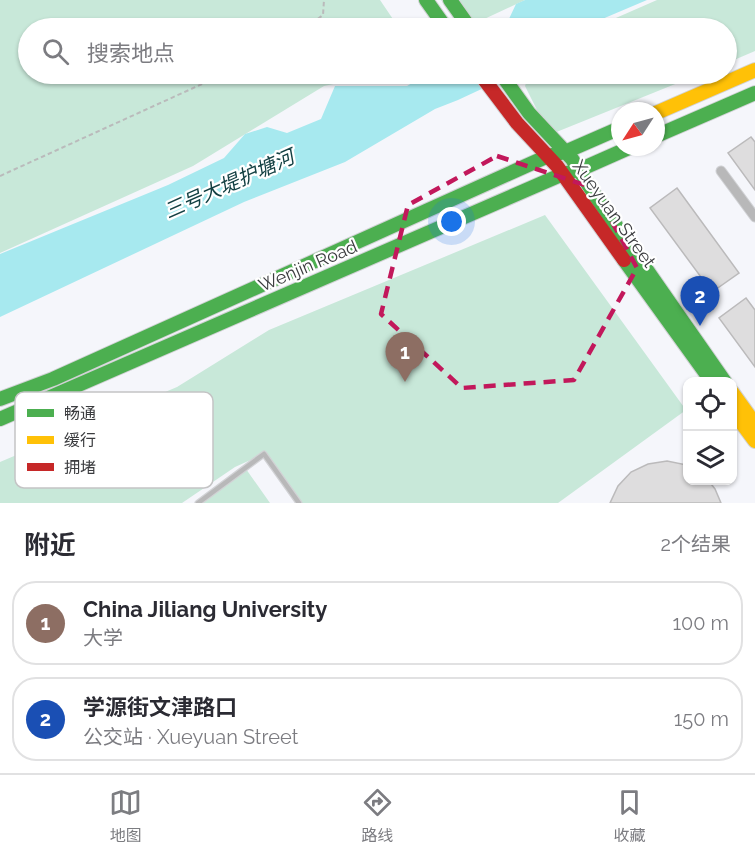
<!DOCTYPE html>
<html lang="zh">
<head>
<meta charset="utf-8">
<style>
	body { margin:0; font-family:Raleway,"Noto Sans SC",sans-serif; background:#f2f2f3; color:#2b2b33 }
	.controls { position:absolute; right:18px; bottom:18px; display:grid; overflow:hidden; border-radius:12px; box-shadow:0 2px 4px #0004 }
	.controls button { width:54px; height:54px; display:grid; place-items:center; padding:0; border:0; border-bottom:2px solid #e1e1e2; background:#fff; color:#2b2b33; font:30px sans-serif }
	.compass { position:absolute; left:611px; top:102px; width:54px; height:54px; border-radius:50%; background:#fff; box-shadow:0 2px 4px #0004; rotate:234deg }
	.you { position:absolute; left:452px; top:222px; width:21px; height:21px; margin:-15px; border:4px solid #fff; border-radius:50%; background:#1a73e8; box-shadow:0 0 0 9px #1a73e833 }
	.badge { display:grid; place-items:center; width:39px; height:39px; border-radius:50%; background:#7c7d81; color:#fff; font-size:20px; font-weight:700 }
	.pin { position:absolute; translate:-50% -50px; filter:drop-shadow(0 2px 3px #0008) }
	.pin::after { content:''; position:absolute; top:32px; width:21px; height:18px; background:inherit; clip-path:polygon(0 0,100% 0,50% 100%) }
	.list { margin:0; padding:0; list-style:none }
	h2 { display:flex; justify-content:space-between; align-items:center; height:78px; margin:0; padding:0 24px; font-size:26px }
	h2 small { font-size:20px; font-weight:400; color:#7c7c81 }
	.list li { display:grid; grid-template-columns:39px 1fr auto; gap:18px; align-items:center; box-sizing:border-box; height:84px; margin:0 12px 12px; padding:0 12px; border:2px solid #e1e1e2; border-radius:24px }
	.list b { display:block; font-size:22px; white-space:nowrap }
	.list p { margin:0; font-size:20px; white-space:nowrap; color:#7c7c81 }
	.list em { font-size:20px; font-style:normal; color:#7c7c81 }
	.icon { flex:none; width:33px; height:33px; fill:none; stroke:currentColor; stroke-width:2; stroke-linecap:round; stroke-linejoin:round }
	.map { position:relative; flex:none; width:755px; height:503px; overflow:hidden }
	.search { position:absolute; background:#fff; box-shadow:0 2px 4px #0004; left:18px; right:18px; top:18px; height:66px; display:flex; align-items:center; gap:15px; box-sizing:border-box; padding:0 21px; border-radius:33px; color:#7c7c81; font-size:22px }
	.sheet { height:270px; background:#fff }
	nav { display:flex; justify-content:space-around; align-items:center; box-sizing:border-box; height:84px; border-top:2px solid #e1e1e2; background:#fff; font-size:16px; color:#7c7c81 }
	nav a { display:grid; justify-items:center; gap:3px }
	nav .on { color:#7c7d81 }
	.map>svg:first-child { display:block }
	.green { fill:#c8e8d9 }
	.water { fill:#a7e9ef }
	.building { fill:#deddde; stroke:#bbbabb; stroke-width:1.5 }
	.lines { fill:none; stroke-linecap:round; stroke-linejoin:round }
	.lane-casing { stroke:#d1d2d5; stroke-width:7 }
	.street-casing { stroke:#d1d2d5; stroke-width:11 }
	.fast-casing { stroke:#d1d2d5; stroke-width:16 }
	.slow-casing { stroke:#d1d2d5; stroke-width:16 }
	.jam-casing { stroke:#d1d2d5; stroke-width:16 }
	.path { stroke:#bababb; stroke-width:2; stroke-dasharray:4.5 3; stroke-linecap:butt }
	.lane { stroke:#b8b8b9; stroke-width:4.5 }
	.street { stroke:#b8b8b9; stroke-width:9 }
	.fast { stroke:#4caf50; stroke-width:14 }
	.slow { stroke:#ffc107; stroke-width:14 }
	.jam { stroke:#c62828; stroke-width:14 }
	.marked { fill:none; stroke:#c2185b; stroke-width:4.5; stroke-dasharray:12 8; stroke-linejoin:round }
	.labels { text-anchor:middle; stroke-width:4.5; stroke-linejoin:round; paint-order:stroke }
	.street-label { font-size:18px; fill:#3b3c3f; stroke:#fff }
	.water-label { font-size:20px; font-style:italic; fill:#134043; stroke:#fff }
	.key { fill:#fff; stroke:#c4c4c5; stroke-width:1.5 }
	.key-label { font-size:16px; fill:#3b3c3f }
</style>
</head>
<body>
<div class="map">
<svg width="755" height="503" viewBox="0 0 755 503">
	<rect width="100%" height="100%" fill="#f5f6fb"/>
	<path class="green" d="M0 0H380L399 28H28V74H381L324 86 193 166 0 253Z
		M441 0H525L465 28H462Z
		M657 0H755V51L727 63 726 28H593Z
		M529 74H700L554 133 537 110 525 86Z
		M545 215 686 410 558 503H299L264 454 235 467 182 503H0V462L177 387 269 330Z
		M246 469 270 503H198Z"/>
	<path class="water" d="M525 0H647L581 28H497L508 21 516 4Z
		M427 74H514L458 100 435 109 345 162 244 202 0 317V254L168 185 224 158 245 134 267 127 287 133 321 119 335 86H407Z"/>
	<path class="building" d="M751 137 755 142V190L728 153Z
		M677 188 739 273 712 292 650 208Z
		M746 298 755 310V367L719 318Z
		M667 461 687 465V480H708L715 489 721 503H610L618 486 631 472 648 464Z"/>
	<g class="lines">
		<defs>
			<path id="lane" d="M198 503 264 454 299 503"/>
			<path id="street" d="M721 171 755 217"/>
			<path id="fast" d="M426 0 446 28
				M450 0 470 28
				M501 74 529 113 572 159 596 197 725 382
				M656 136 755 93
				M624 260 712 382
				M0 399 53 379 548 156 565 152 620 128
				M0 419 563 174 579 170 631 147"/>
			<path id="slow" d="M656 113 755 70
				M732 392 755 424
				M732 410 755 441"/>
			<path id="jam" d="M480 74 517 123 557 166 624 260"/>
		</defs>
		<use href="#lane" class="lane-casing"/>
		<use href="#street" class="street-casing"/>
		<use href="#fast" class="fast-casing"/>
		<use href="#slow" class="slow-casing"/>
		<use href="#jam" class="jam-casing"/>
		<path class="path" d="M306 28 323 15 324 0
			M0 176 224 74"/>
		<use href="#lane" class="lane"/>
		<use href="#street" class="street"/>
		<use href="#fast" class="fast"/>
		<use href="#slow" class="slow"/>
		<use href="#jam" class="jam"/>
	</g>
	<path class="marked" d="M497 156 594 188 637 268 574 380 462 388 381 314 408 205Z"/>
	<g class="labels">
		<g class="street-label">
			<text transform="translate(614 214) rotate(54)" y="6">Xueyuan Street</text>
			<text transform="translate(308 266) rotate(-23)" y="6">Wenjin Road</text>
		</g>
		<g class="water-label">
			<text transform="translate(229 184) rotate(-24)" y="7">三号大堤护塘河</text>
		</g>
	</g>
	<rect x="15" y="392" width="198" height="96" rx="9" class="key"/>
	<rect x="27" y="409" width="27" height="8" fill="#4caf50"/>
	<rect x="27" y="436" width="27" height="8" fill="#ffc107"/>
	<rect x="27" y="463" width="27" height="8" fill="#c62828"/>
	<g class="key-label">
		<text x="64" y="419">畅通</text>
		<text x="64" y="446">缓行</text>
		<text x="64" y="473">拥堵</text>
	</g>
</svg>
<div class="controls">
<button><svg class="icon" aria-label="locate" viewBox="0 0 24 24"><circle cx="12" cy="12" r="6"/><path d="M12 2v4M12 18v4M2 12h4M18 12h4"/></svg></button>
<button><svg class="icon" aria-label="layers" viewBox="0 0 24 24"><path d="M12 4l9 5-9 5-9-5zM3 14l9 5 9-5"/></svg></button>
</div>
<svg class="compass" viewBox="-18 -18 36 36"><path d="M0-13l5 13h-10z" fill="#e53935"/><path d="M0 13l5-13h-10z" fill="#7c7c81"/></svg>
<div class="you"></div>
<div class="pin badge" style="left:405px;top:382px;background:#8d6e63">1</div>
<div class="pin badge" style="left:700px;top:326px;background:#1a4fb4">2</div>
<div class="search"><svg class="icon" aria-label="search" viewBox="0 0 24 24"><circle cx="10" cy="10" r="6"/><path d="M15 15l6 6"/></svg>搜索地点</div>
</div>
<section class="sheet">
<h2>附近<small>2个结果</small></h2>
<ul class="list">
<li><span class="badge" style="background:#8d6e63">1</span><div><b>China Jiliang University</b><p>大学</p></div><em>100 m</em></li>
<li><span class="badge" style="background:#1a4fb4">2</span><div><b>学源街文津路口</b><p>公交站 · Xueyuan Street</p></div><em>150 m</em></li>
</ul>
</section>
<nav>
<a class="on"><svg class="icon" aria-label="map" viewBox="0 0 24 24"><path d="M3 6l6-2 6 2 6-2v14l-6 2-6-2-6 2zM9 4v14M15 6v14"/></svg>地图</a>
<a><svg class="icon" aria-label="directions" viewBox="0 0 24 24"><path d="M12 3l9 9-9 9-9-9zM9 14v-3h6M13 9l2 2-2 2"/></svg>路线</a>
<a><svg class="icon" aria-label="saved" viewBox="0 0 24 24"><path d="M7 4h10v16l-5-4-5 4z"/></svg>收藏</a>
</nav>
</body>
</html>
